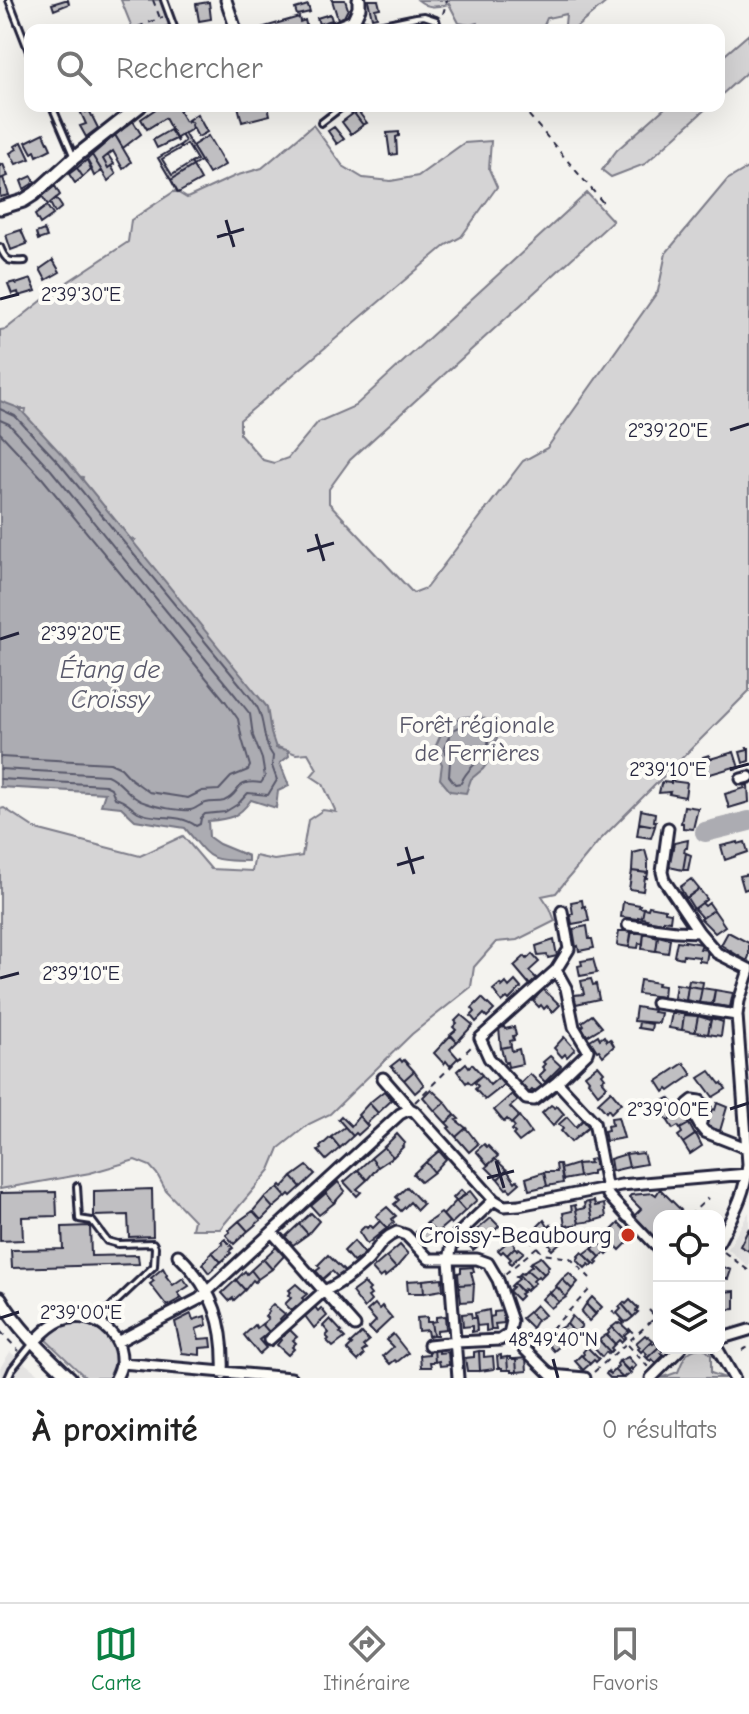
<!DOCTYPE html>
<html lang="fr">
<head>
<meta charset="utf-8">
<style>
	body { margin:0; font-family:"Comic Neue",sans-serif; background:#f6f6f6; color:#222 }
	.controls { position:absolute; right:24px; bottom:24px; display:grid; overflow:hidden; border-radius:16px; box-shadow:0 8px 32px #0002 }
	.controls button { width:72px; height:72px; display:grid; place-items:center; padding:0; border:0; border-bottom:2px solid #e0e0e0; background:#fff; color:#222; font:40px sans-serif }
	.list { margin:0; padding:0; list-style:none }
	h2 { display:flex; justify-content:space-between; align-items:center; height:104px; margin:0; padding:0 32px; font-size:34px }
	h2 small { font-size:26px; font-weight:400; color:#767676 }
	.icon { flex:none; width:44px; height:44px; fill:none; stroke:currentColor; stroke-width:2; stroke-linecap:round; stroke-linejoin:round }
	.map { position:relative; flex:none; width:749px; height:1378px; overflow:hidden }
	.search { position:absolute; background:#fff; box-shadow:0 8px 32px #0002; left:24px; right:24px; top:24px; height:88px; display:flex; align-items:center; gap:20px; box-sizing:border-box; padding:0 28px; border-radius:16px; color:#767676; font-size:30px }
	.sheet { height:224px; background:#fff }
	nav { display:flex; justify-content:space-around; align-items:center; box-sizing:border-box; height:112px; border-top:2px solid #e0e0e0; background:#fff; font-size:22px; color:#767676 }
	nav a { display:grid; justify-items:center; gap:4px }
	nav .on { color:#0b8043 }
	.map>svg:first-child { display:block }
	.built { fill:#e4e3e2 }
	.green { fill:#d5d4d5; stroke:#7c7b88; stroke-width:2 }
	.water { fill:#acacb2; stroke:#757582; stroke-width:2 }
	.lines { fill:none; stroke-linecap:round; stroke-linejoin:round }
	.shore { stroke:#59596b; stroke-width:2 }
	.river { stroke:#acacb2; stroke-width:20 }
	.building { fill:#c0bfc2; stroke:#22223b; stroke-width:2 }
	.service-casing { stroke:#22223b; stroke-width:10 }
	.pedestrian-casing { stroke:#22223b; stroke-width:13 }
	.minor-casing { stroke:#22223b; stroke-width:15 }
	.tertiary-casing { stroke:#22223b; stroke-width:17 }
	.path { stroke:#22223b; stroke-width:2; stroke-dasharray:6 6; stroke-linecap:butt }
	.service { stroke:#fdfcf7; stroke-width:4 }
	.pedestrian { stroke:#fdfcf7; stroke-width:7 }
	.minor { stroke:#fdfcf7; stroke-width:9 }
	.tertiary { stroke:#fdfcf7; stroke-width:11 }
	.ticks { fill:none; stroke:#22223b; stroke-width:3 }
	.poi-dot { fill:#c8321e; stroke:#fdfcf7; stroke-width:3 }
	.labels { text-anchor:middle; stroke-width:8; stroke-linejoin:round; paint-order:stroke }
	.park-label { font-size:24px; fill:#585769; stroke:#fdfcf7 }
	.poi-label { font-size:24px; fill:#22223b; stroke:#fdfcf7; text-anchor:end }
	.water-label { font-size:26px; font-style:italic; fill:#59596b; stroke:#fdfcf7 }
	.ticks-label { font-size:20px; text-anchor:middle; fill:#22223b; stroke:#fdfcf7; stroke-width:8; stroke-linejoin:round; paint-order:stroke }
</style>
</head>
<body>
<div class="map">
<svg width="749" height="1378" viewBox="0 0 749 1378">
	<rect width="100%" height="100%" fill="#f4f3ef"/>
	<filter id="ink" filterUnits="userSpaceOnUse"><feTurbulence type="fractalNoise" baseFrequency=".0125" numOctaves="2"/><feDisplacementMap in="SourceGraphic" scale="16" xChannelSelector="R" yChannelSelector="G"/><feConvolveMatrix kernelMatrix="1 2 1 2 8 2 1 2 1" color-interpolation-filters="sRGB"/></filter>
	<g filter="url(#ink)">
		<path class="built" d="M749 1212V1267L728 1249Z
			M10 1352 44 1378H0V1368Z"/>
		<path class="green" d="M121 0H168L175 23 159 29 158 27 149 30H133Z
			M418 0H609L573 30 565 25 566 14 547 18 542 30H482L477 23 470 25 459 23 449 4C436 7 429 9 418 0Z
			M749 34V70L719 97V60Z
			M667 106H709L645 164 611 177 602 170 617 150Z
			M313 125 343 166 363 178 391 181 418 176 464 143 491 141 489 169 497 187 461 237 446 245 240 420V434L263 460 274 463 288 458 318 422 355 406 587 193 613 221 350 460 329 489V503L413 593 426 588 523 461 547 448 658 291 666 253 727 180 749 167V691L598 842 556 893 542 896 550 908 555 921 517 940 496 942 474 967 471 987 412 1034 330 1114 309 1124 279 1148 270 1170 220 1229H192L194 1220 166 1191 157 1174 150 1166 135 1160 90 1173 0 1189V809L4 808 36 829 140 856 183 836 211 869 252 871 255 856 274 860 302 856 308 820 323 810 336 812 323 784 311 776 317 769 308 753 296 754 270 744 124 549 135 540 113 533 106 517V507L91 506 79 494 83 477 70 475 22 430 26 409H0V330L6 329 54 291 128 242 131 220 175 191 187 198 235 176 262 168Z
			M78 1321C107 1325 124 1351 112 1378H86L46 1340 45 1338C54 1327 65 1323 78 1321Z
			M700 1348H704L711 1355V1373L725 1378H661L678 1372C683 1360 685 1350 700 1348Z"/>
		<path class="water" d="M0 401 19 408 65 458 267 707 271 733 276 748 288 750 289 756 280 763 289 786 278 791 276 808 251 800C238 818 229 819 208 821L209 837 219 844 248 856V861C206 861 211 859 185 828L135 820 121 807 101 805 105 793 0 787Z
			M479 716 495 724 497 737 493 755 483 769 471 779 466 793 450 791 440 779 442 764 434 750 445 725 463 717Z"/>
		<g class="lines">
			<path class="shore" d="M0 409 15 416 59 463 243 688C248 695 256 703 259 711 265 726 263 743 273 756L272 766 277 780 268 795 248 793 238 804 225 812 205 814 201 818 200 824 196 826C178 812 154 821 138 812 128 806 127 801 115 798L111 788 105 785 0 779
				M0 420 9 424 51 470 235 695 250 714 253 736 262 759 265 777 261 783C233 779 242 794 224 801 218 803 212 801 206 803 199 804 196 810 190 810 179 811 157 807 146 803 130 799 122 781 107 775L0 769
				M0 433 42 478 226 702 238 719 242 739 250 766 248 770 231 777 219 790 202 791 188 798 149 792 131 779 121 768 110 763 0 757
				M478 724 488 731C493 758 469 762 461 783L455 784 449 776 450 762 444 748 452 730 465 725Z"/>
			<path class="river" d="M705 832 749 821"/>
		</g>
		<path class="building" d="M65 0H68L69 4 54 10 52 4Z
			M332 0H345L348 9 344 17 338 19Z
			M368 0H378L380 8 375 9 377 17 372 18Z
			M209 2 211 19 199 21 196 4Z
			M308 5 310 12 297 15 295 9Z
			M330 14 332 20 319 24 317 18Z
			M299 17 300 22 305 20 307 28 300 30H261V28Z
			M45 23 48 30H31V29Z
			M160 106H184L179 111 185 121 190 122 188 120 197 114 207 132 198 137 191 124 192 129 177 138 178 142 165 118 147 129 141 119Z
			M238 106H268L270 115 242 122Z
			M84 109 86 112 89 110 98 128 86 137 80 126 86 124 80 111Z
			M357 110 367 123 363 125 354 113Z
			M354 113 363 125 351 134 342 122Z
			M133 121 141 134 123 148 115 135Z
			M334 127 344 139 337 144 328 131Z
			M170 130 176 139 157 148 153 140Z
			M399 132V136L396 137 397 154 390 155 387 133Z
			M44 133 51 149 37 156 35 151 32 153 26 142Z
			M184 133 201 161 193 166 191 163 197 160 187 144 181 148 180 145 185 141 181 135Z
			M115 135 131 162 123 169 113 151 103 159 108 168 111 166 116 174 108 181 92 155Z
			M208 136 225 165 209 174 192 146Z
			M22 142 30 159 16 164 10 153 17 149 15 146Z
			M180 145 181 148 162 159 172 175 191 163 193 166 171 180 158 158Z
			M92 155 102 171 94 176 87 160Z
			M108 155 114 164 108 168 103 159Z
			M87 160 92 169 83 177 77 168Z
			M3 164 8 176 0 179V165Z
			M193 166 201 180 178 193 171 180Z
			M77 168 83 177 75 183 69 174Z
			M32 176 35 182 24 189 21 181Z
			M3 178 9 195 0 197V179Z
			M55 186 60 195 48 205 42 196Z
			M56 198 62 207 55 213 50 203Z
			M47 206 53 215 40 224 35 215Z
			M21 230 27 244 11 250 6 235Z
			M44 230 47 237 38 240 36 233Z
			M53 260 60 272 46 280 40 269Z
			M31 279 36 291 19 296 18 292 12 294 8 284 15 282 16 284Z
			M747 748H749V761L743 763 740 752 748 750Z
			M734 752 739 768 734 769V767L707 775 703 757 709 755 710 759Z
			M671 781 687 783 685 797 669 794 670 792 659 793 661 784 663 782 671 783Z
			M748 785 749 802 729 808 725 794 745 788 744 786Z
			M684 806 698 808 693 829 683 828V823H681Z
			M641 810 655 813 654 821H656L655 826 639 823Z
			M639 823 655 826 651 838 637 836Z
			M688 840 687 848H685L684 852 686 853 683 870 669 867 674 843Z
			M738 842V844L745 842 748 852 725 860 721 846Z
			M645 850 648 861V873L632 871 633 853Z
			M686 853 691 855 688 870H683Z
			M632 871 648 873 647 878 645 877 643 891 629 889Z
			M749 874V888L744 890 740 876Z
			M691 879 699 889 686 898 680 887Z
			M699 889 707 899 694 909 687 898Z
			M582 900 583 907 585 906 587 911 589 921 572 924 570 914H573L571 902Z
			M623 902 640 905 639 907 644 908 642 918 638 917V919L621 917Z
			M702 903 705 906 709 903 714 910 702 918 694 909Z
			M649 906 665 909V912L671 913 670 921 663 920V923L646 920 647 919 642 918 644 908 648 909Z
			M714 910 725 926 715 933 701 919Z
			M587 926 589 939H592L594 948 579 951 578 946 576 947 573 929Z
			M619 931H632L629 947 617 945Z
			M728 932 749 943V956L747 961 721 945Z
			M631 933H644L643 944 639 943 638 948 629 947Z
			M644 933 658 937 656 951 642 949Z
			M658 936 670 939 668 953 656 951Z
			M554 940 557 956 548 958 547 955 538 956 536 946Z
			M677 941 685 942V941L702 944 700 949 708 950 706 962 699 961V957L683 955 682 958 674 956Z
			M532 954 539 962 529 971 537 979 530 985 514 966 525 956 527 959Z
			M593 959 597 973 580 976 578 966 582 965 581 961Z
			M591 979 593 985 596 984 599 999 576 1004 574 995 584 994 581 981Z
			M640 980 658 983 657 985 664 986 663 997 638 994Z
			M689 980 703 982 702 988 688 986Z
			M515 981 521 988 509 1000 507 998 502 1002 493 990 500 984 502 987 506 983 509 987Z
			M676 984 688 986 686 1001 674 998Z
			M688 986 702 988 699 1003 686 1000Z
			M702 988 715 990 713 1004 699 1003Z
			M543 989 560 1005 553 1012 547 1006 544 1009 541 1005 539 1007 533 1001Z
			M715 990 733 993 730 1007 712 1005Z
			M482 998 494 1010 487 1017 484 1014 476 1022 471 1016 475 1012 472 1008Z
			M636 1007 654 1010 653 1012 661 1013 659 1023 634 1021Z
			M672 1013 684 1014 682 1030 669 1028Z
			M461 1015 473 1025 457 1042 450 1035 456 1030 453 1027 457 1023 455 1021Z
			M592 1015 602 1027 587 1036 582 1027 584 1025 582 1022Z
			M684 1015 698 1016 695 1032 682 1030Z
			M698 1016 711 1020 708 1034 695 1032Z
			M711 1018 723 1022 721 1036 708 1034Z
			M639 1022 652 1024 651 1030 638 1028Z
			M504 1027 505 1029 514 1027 516 1035 513 1036 514 1040 510 1041 511 1046 501 1048 499 1028Z
			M451 1035 457 1042 450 1049 458 1058 450 1066 446 1061 444 1064 434 1053Z
			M598 1035 600 1039 604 1036 607 1041 610 1039 614 1046 603 1056 599 1050 597 1051 590 1040Z
			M564 1037 575 1049 567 1057 565 1054 562 1057 554 1048Z
			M511 1046 512 1051 519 1049 522 1064 508 1067 507 1062 505 1063 501 1048Z
			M550 1056 561 1066 545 1082 539 1076 545 1070 542 1067 545 1064 543 1062Z
			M400 1059 402 1062 404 1060 414 1071 404 1080 391 1066Z
			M466 1063 469 1067 472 1064 482 1075 471 1084 468 1081 466 1083 457 1071Z
			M684 1063 692 1075 669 1091 667 1089 664 1092 657 1081Z
			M598 1065 604 1072 602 1074 605 1078 602 1080 607 1086 598 1094 588 1081 589 1080 585 1075Z
			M414 1071 424 1085 415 1093 404 1080Z
			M710 1071 720 1084 722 1083 726 1089 713 1097 699 1078Z
			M530 1074 542 1086 534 1092 532 1090 529 1093 520 1084Z
			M482 1075 490 1085 498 1078 504 1085 485 1100 475 1089 478 1086 474 1082Z
			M431 1089 445 1102 435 1111 423 1097Z
			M384 1091 392 1100 378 1113 369 1103Z
			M611 1091 621 1103 611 1113 608 1109 606 1112 598 1103Z
			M512 1094 518 1100 510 1107 519 1116 511 1124 507 1119 504 1122 494 1110Z
			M669 1098 682 1113 668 1121 657 1104Z
			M445 1102 455 1115 446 1123 435 1111Z
			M369 1103 378 1113 366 1124 358 1115Z
			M717 1103 727 1107 720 1131 706 1126 712 1109 715 1110Z
			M551 1105 555 1108 557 1106 564 1114 553 1126 542 1113Z
			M681 1113 689 1124 680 1129 678 1126 673 1129 668 1121Z
			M455 1115 459 1119 456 1120 466 1128 456 1137 448 1128 450 1127 446 1123Z
			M341 1116 351 1126 359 1116 368 1126 358 1135 356 1133 353 1136 338 1119Z
			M519 1116 531 1133 519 1142 513 1135 515 1133 512 1130 515 1127 512 1123Z
			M567 1117 576 1127 583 1120 589 1127 571 1142 561 1131 563 1129 559 1124Z
			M618 1117 624 1138 606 1141 604 1131 608 1130 607 1126 612 1125 611 1118Z
			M689 1124 695 1135 683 1143 678 1136 682 1133 680 1129Z
			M345 1127 353 1136 340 1148 331 1137Z
			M466 1128 478 1144 469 1152 456 1137Z
			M397 1134 405 1143 402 1146 403 1147 393 1157 384 1147Z
			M696 1134 702 1146 690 1154 683 1143Z
			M331 1137 340 1148 326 1160 318 1151 321 1149 320 1147Z
			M484 1144 487 1147 488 1146 498 1156 488 1165 476 1151Z
			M384 1147 393 1157 378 1167 371 1158Z
			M439 1151 446 1159 434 1172 426 1162Z
			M634 1153 635 1154 643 1153 646 1164 629 1167 626 1154Z
			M626 1154 629 1167 612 1171 610 1159Z
			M371 1158 378 1167 367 1180 358 1170Z
			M495 1159 507 1170 498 1179 486 1167Z
			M594 1159 596 1170 592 1171V1174L579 1177 577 1164 590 1163 589 1160Z
			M426 1162 434 1172 421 1182 413 1174Z
			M556 1164H560L563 1183 547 1186 544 1172H557Z
			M577 1164 579 1177 563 1180 561 1169Z
			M307 1166 315 1174 301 1187 292 1177Z
			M358 1170 367 1180 357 1189 361 1192 357 1196 344 1182Z
			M507 1170 515 1182 517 1180 520 1183 511 1191 508 1188 506 1189 498 1179Z
			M544 1172 547 1186 529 1190 526 1178Z
			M292 1177 301 1187 291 1196 289 1194 286 1197 278 1188 281 1185 283 1187Z
			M338 1182 345 1191 334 1203 326 1193Z
			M407 1187 423 1204 417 1210 410 1202 401 1211 394 1204 399 1200 396 1197Z
			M278 1188 286 1197 273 1208 264 1198Z
			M152 1189 153 1236 129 1237 128 1215 94 1216V1191Z
			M660 1189 681 1210 678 1212 682 1216H659V1237L657 1235 654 1237 634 1216 641 1209 629 1197 631 1195 653 1193 656 1195Z
			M461 1190 466 1195 456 1201 453 1198Z
			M470 1191 477 1200 465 1211 456 1201Z
			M56 1192 57 1216 22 1217 23 1240 0 1241V1193Z
			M326 1193 334 1203 319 1215 311 1206Z
			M264 1198 273 1208 261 1220 253 1211Z
			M456 1201 465 1211 451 1224 443 1215Z
			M594 1201 595 1206 604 1204 606 1217 593 1221 589 1202Z
			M589 1202 593 1221 579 1223 576 1210 585 1208 584 1203Z
			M575 1205 579 1224 565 1226 563 1213 572 1211 571 1206Z
			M387 1207 396 1216 392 1219 394 1222 387 1228 376 1216Z
			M253 1211 261 1220 248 1231 239 1221Z
			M311 1213 319 1221 308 1234 299 1224Z
			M441 1213 449 1222 436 1233 427 1223Z
			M491 1218 499 1226 487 1239 478 1229Z
			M544 1220 549 1228 539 1237 537 1235 539 1233 535 1229Z
			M239 1221 248 1231 234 1244 226 1235 230 1232 229 1230Z
			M380 1221 387 1228 367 1244 359 1232 365 1226 367 1228 370 1225 373 1228Z
			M427 1223 436 1233 422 1246 414 1237 418 1234 416 1232Z
			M619 1223 633 1237 620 1250 606 1236Z
			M299 1224 308 1234 293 1245 285 1237Z
			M551 1225 556 1234 547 1242 544 1238 542 1240 539 1237Z
			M90 1226 91 1256 138 1255 139 1264 12 1268 11 1250 63 1249 62 1227Z
			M749 1228V1251L740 1246Z
			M478 1229 487 1239 473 1250 465 1241Z
			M556 1234 558 1236 560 1234 564 1239 552 1250 550 1248 551 1246 547 1242Z
			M602 1236 603 1238 606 1236 614 1244 610 1248 612 1250 609 1253 598 1241Z
			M225 1239 233 1248 229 1251 231 1253 221 1262 212 1252 223 1244 221 1242Z
			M511 1239 515 1247 507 1255 503 1251 501 1253 498 1250Z
			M354 1241 365 1254 353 1262 344 1251Z
			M598 1241 609 1253 607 1255 605 1253 600 1257 592 1249 595 1246 593 1245Z
			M400 1245 408 1254 396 1268 386 1257Z
			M276 1247 284 1256 272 1269 263 1259Z
			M515 1247 517 1250 519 1248 524 1252 511 1264 509 1261 511 1259 507 1255Z
			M592 1248 600 1257 596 1261 598 1263 596 1265 584 1254Z
			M212 1252 221 1262 209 1273 202 1264Z
			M582 1252 594 1264 591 1266 589 1264 585 1268 577 1260 579 1257 578 1256Z
			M328 1255 345 1272 339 1278 332 1271 323 1279 316 1271 320 1268 318 1265Z
			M386 1257 396 1268 385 1277 384 1275 380 1278 372 1269Z
			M541 1257 549 1266 547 1268 548 1270 544 1274 532 1262Z
			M263 1259 272 1269 258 1279 251 1270Z
			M532 1262 544 1274 540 1278 538 1276 536 1278 527 1270 532 1266 530 1264Z
			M473 1267 474 1272H471L474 1284 459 1285 458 1273 461 1272V1268Z
			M722 1267 731 1270 728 1279 719 1276Z
			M163 1268 167 1275 166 1276 173 1285 183 1278 189 1286 178 1293 182 1298 167 1306 150 1284 154 1281 151 1278Z
			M251 1270 258 1279 255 1282 253 1280 245 1290 236 1280 245 1271 247 1274Z
			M527 1270 536 1278 533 1281 535 1283 530 1287 519 1275 521 1273 523 1274Z
			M569 1273 578 1282 572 1289 562 1279Z
			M519 1275 530 1287 526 1291 524 1289 522 1292 514 1283 519 1279 516 1277Z
			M442 1278 443 1290 424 1293 423 1280Z
			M562 1279 572 1289 566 1297 556 1286Z
			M236 1280 245 1290 234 1300 233 1298 229 1301 222 1293Z
			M423 1280 424 1293H408L407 1281Z
			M364 1283 370 1289 368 1291 371 1295 368 1297 371 1301 364 1308 352 1292Z
			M514 1283 523 1292 520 1294 522 1296 518 1300 509 1291 513 1287 511 1286Z
			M296 1284 307 1294 302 1298 304 1300 292 1311 285 1304 291 1298 288 1295 291 1292 289 1290Z
			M474 1284 473 1301 461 1302 459 1285Z
			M557 1287 566 1297 559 1302 550 1293Z
			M735 1291V1309L720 1310 719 1292Z
			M549 1292 559 1302 551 1308 542 1299Z
			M592 1297 602 1307 595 1314 586 1304Z
			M630 1300 638 1308 636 1311 638 1312 633 1317 622 1304 624 1302 626 1304Z
			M273 1304 285 1314 280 1319 281 1321 269 1332 262 1324 268 1319 265 1316 269 1312 267 1310Z
			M375 1304 379 1309 382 1306 392 1318 375 1334 369 1328 376 1321 367 1311Z
			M586 1304 596 1314 589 1321 581 1312Z
			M622 1304 633 1317 628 1321 625 1322 617 1313 621 1309 619 1307Z
			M536 1305 545 1315 537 1320 529 1312Z
			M315 1307 318 1311 321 1308 327 1316 314 1328 305 1316Z
			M489 1310 491 1330 486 1331V1325L477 1326 475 1313Z
			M503 1311 504 1323 495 1324 496 1330H491L490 1317 494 1316V1312Z
			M529 1312 537 1320 532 1328 522 1318Z
			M471 1313 472 1318H476L477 1331 472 1332V1326L463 1327 462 1314Z
			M191 1314 193 1320 205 1316 207 1325 196 1329 199 1339 211 1338 212 1347 200 1348V1355L182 1353 175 1322Z
			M445 1316 446 1329 437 1330V1335H433L431 1322 436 1321V1317Z
			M572 1316 582 1326 575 1333 567 1324Z
			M427 1317V1322H431L433 1335 428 1336 427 1330 418 1331 417 1318Z
			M330 1319 342 1332 340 1333 345 1338 333 1347 327 1341 329 1339 326 1336 329 1333 323 1326Z
			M617 1323 618 1324 620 1323 629 1331 624 1335 626 1337 624 1339 612 1327Z
			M262 1324 269 1332 259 1340 266 1348 259 1354 244 1335 255 1325 257 1328Z
			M567 1324 575 1333 569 1339 559 1329Z
			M612 1327 624 1339 621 1342 619 1340 615 1344 607 1335 609 1333 608 1331Z
			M559 1329 567 1338 561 1345 552 1336Z
			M290 1330 297 1337 293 1340 296 1343 292 1347 294 1349 288 1355 277 1345 281 1340 280 1339Z
			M362 1333 369 1341 363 1346 366 1349 362 1352 364 1355 358 1361 347 1350 352 1345 350 1344Z
			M393 1334 408 1353 397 1362 395 1360 390 1364 383 1356 393 1347 386 1340Z
			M606 1335 615 1344 611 1348 613 1350 610 1352 599 1340Z
			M645 1335 647 1337 648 1336 653 1340 641 1352 638 1349 640 1347 636 1343Z
			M552 1336 561 1345 554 1351 546 1342Z
			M599 1340 610 1352 608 1354 606 1352 602 1357 594 1348 596 1346 594 1344Z
			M651 1342 653 1344 655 1342 659 1347 647 1358 645 1356 647 1354 643 1350Z
			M587 1347 599 1359 596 1362 594 1360 590 1364 582 1356 584 1354 583 1352Z
			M659 1347 663 1351 661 1353 664 1355 656 1363 652 1359 650 1361 647 1358Z
			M429 1348H434L435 1362H430L431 1367H421L420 1355 429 1354Z
			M434 1348H439V1353L448 1352 449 1365 440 1366 439 1361 435 1362Z
			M479 1351 480 1371H467L465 1358 474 1357V1352Z
			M479 1351H484V1357L493 1356 494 1369 480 1371Z
			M501 1355V1358L507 1357 508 1370H502V1368H498L497 1356Z
			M581 1355 590 1364 583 1370 575 1361Z
			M507 1357H510V1359H516L517 1372H511V1370H508Z
			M628 1357 636 1366 632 1370 631 1368 628 1371 619 1361Z
			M526 1358 527 1371 517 1372 516 1359Z
			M619 1361 631 1373 626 1377 625 1376 623 1378 614 1370 618 1366 617 1364Z
			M614 1370 623 1378H610L606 1374 608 1371 610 1374Z"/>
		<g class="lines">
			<defs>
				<path id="service" d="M9 0 30 54
					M164 0 175 30
					M355 22 374 26 416 17 424 16 436 20 439 30
					M52 106 73 155
					M321 123 343 106
					M0 247C6 262 9 262 25 261
					M77 1186 79 1219 92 1221 107 1241 118 1244 153 1243 155 1247 154 1266 96 1321
					M8 1378 12 1369 33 1343"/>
				<path id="pedestrian" d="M628 1217 659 1250"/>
				<path id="minor" d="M226 0 236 30
					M741 779 749 777
					M668 828 662 872 664 880 699 932 717 953 749 969
					M628 925 676 931 699 932
					M556 970 566 988 574 1027 588 1050 587 1053 557 1082 594 1122 608 1195 628 1217
					M656 1003 737 1015
					M383 1078 410 1109 414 1111 494 1200 504 1206 519 1205 621 1185 747 1174
					M557 1082 534 1100 526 1099 489 1058 480 1038 556 970 569 949 562 911
					M700 1126 689 1107 688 1104 693 1100 700 1101 705 1107 700 1126 705 1132 746 1148
					M272 1232 324 1291C340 1284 353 1274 366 1262 378 1250 380 1239 397 1232L406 1235 429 1259H477L488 1263 498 1280 512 1321 509 1334 500 1340 456 1342 429 1345
					M719 1242C733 1214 745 1196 748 1164L737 1015 739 1001 749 970
					M178 1255C214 1290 225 1325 223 1374
					M509 1334 551 1375 585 1378
					M719 1339 749 1330
					M269 1340 324 1291 355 1326
					M34 1342C42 1334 50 1325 60 1321 87 1309 121 1329 121 1359 122 1366 119 1372 116 1378
					M117 1342 199 1299 400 1114 410 1109
					M717 1348 734 1378
					M122 1363 291 1378
					M458 1378 449 1260 453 1239 494 1200
					M651 1378 681 1348"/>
				<path id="tertiary" d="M331 30 353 21 359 8V0
					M0 208 23 201 34 194 74 158 140 106
					M0 1298C17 1328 45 1354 70 1378"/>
			</defs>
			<use href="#service" class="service-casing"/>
			<use href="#pedestrian" class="pedestrian-casing"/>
			<use href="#minor" class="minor-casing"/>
			<use href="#tertiary" class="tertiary-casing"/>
			<path class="path" d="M153 0 160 18
				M443 14 447 0
				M138 27 163 17
				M521 106 605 205
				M415 1102 473 1045
				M689 1216 708 1198
				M521 1229 543 1254 570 1258 590 1278
				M724 1252 749 1271
				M505 1274 537 1247
				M649 1310 659 1321
				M612 1311 636 1336
				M0 1331 19 1351
				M628 1345 648 1367
				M535 1346 592 1287
				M742 1350 749 1347
				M594 1372 656 1317"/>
			<use href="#service" class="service"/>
			<use href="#pedestrian" class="pedestrian"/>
			<use href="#minor" class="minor"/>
			<use href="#tertiary" class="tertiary"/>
		</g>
	</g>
	<path class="ticks" d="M226 220 234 247M217 237 244 229M0 299 19 294M730 430 749 424M316 534 324 561M307 551 334 543M0 639 19 633M730 769 749 764M406 847 414 874M397 865 424 857M0 978 19 973M730 1109 749 1103M496 1161 504 1188M487 1178 514 1171M0 1318 19 1312M553 1359 558 1378"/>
	<circle class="poi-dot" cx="628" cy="1235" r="8"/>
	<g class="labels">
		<g class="park-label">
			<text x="477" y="733">Forêt régionale<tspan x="477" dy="28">de Ferrières</tspan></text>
		</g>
		<g class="poi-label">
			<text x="612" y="1243">Croissy-Beaubourg</text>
		</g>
		<g class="water-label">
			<text x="110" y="678">Étang de<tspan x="110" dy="30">Croissy</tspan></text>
		</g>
	</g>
	<g class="ticks-label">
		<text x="81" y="301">2°39'30"E</text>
		<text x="668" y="437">2°39'20"E</text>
		<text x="81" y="640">2°39'20"E</text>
		<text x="668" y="776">2°39'10"E</text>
		<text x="81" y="980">2°39'10"E</text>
		<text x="668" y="1116">2°39'00"E</text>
		<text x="81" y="1319">2°39'00"E</text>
		<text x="553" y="1346">48°49'40"N</text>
	</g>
</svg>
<div class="controls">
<button><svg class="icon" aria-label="locate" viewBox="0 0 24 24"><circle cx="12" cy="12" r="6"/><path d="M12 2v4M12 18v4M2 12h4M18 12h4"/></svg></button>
<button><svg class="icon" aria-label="layers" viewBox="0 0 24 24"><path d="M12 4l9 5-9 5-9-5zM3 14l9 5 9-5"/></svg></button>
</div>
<div class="search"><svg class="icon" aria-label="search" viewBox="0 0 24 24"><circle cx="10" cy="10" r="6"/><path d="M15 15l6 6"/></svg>Rechercher</div>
</div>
<section class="sheet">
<h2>À proximité<small>0 résultats</small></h2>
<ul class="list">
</ul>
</section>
<nav>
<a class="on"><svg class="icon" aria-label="map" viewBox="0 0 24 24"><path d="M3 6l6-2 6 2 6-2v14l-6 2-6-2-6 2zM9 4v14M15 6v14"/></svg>Carte</a>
<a><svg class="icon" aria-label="directions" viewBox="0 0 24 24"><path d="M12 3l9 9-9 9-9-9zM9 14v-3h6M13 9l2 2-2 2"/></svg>Itinéraire</a>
<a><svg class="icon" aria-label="saved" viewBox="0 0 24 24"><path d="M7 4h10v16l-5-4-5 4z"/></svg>Favoris</a>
</nav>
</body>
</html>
